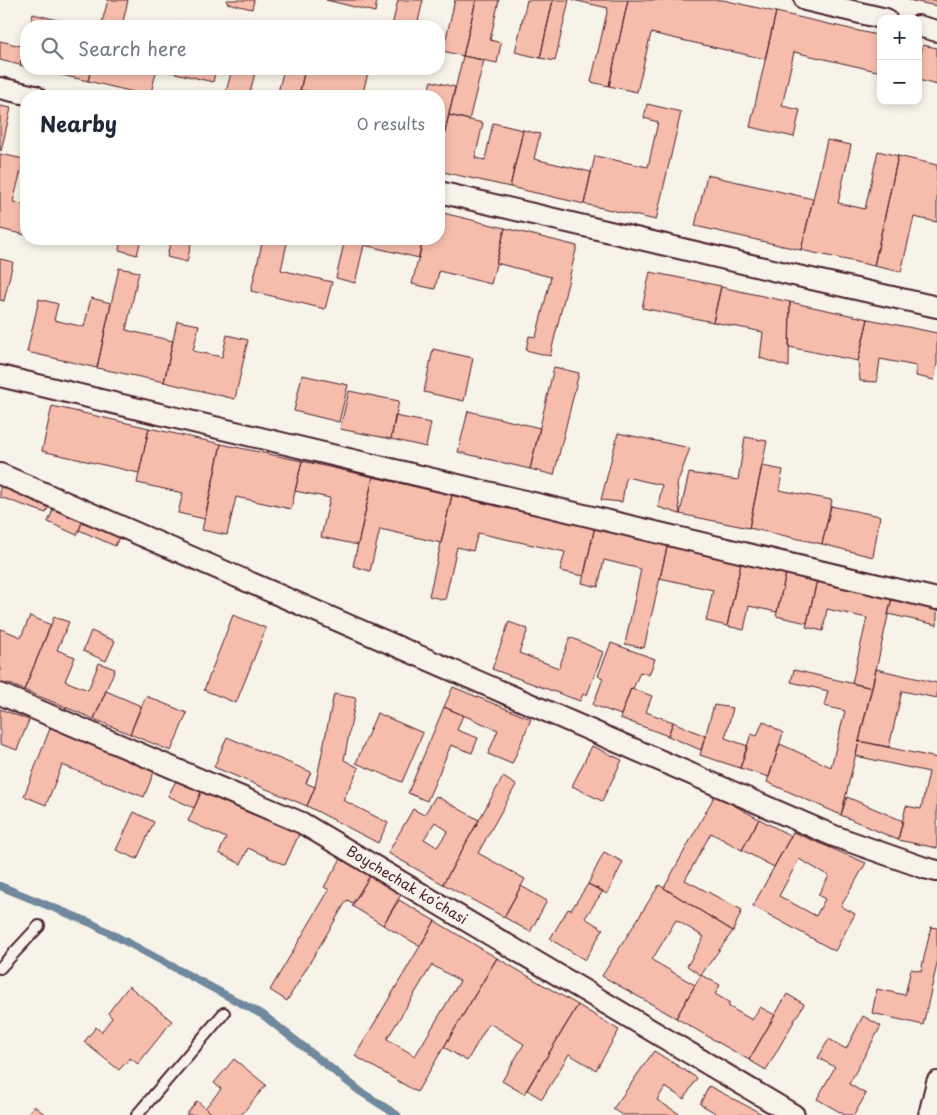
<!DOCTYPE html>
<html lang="en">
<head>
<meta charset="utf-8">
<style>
	body { margin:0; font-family:"Playpen Sans",sans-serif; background:#f6f6f7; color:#1f2937 }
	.controls { position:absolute; right:15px; top:15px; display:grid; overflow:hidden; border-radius:10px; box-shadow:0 2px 8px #0003 }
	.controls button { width:45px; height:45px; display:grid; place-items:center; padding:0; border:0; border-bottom:1px solid #e0e1e3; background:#fff; color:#1f2937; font:25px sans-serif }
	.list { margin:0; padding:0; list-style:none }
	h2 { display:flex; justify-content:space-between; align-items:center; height:65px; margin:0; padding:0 20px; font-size:21px }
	h2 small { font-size:16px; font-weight:400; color:#747a83 }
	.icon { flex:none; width:28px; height:28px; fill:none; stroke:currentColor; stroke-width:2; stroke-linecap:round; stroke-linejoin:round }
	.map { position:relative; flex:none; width:937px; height:1115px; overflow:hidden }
	.search { position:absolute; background:#fff; box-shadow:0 2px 8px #0003; left:20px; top:20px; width:425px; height:55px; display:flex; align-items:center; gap:12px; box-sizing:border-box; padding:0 18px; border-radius:20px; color:#747a83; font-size:19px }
	.panel { position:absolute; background:#fff; box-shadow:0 2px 8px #0003; left:20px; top:90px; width:425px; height:155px; border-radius:20px }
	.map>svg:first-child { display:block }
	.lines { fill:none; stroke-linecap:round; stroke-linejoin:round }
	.stream { stroke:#70899f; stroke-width:8 }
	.building { fill:#f6bdad; stroke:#4a1f2b; fill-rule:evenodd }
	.service-casing { stroke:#4a1f2b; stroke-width:14 }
	.minor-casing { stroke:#4a1f2b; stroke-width:24 }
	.service { stroke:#f7f3e8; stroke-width:10 }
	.minor { stroke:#f7f3e8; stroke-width:20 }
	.labels { text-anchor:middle; stroke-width:4; stroke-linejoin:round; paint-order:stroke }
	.street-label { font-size:14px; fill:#4a1f2b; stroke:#f7f3e8 }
</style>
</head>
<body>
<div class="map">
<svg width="937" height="1115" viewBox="0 0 937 1115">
	<rect width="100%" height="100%" fill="#f7f3e8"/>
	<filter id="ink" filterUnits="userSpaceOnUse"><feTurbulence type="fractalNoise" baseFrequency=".02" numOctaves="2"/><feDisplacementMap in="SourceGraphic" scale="10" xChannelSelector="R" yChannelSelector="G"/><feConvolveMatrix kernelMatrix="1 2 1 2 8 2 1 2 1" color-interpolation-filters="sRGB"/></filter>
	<g filter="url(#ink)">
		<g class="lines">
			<path class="stream" d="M0 886 91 923 263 1015 361 1092 397 1115"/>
		</g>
		<path class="building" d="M108 0H128L122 26H101Z
			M227 0H254L252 9 227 3Z
			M326 0H377L375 12Z
			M398 0H423L417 26H392Z
			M455 0H476L463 56 443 51Z
			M476 0H499L490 40 501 43 497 63 463 56Z
			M527 0H553L540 58 515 52Z
			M553 0H569L555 61 540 58Z
			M573 0H628L609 86 591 82 608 8Z
			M628 0H723L776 12 765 59 651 33 637 92 609 86Z
			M908 0H937V6Z
			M776 12 881 36V72L794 52 782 106 800 110 794 137 750 127Z
			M33 14 82 26H30Z
			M244 18 267 24 266 26H242Z
			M180 21 202 26H178Z
			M0 41 25 47 20 65 0 60Z
			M26 41V67L20 65Z
			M923 45 937 48V85L918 80V64Z
			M463 56 484 60 469 120 449 115Z
			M35 69H91L88 81Z
			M91 69H157L150 96 88 81Z
			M168 69H216L213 82 167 71Z
			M232 69H256L249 96H225Z
			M284 69H305L299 96H277Z
			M305 69H369L362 96H326L300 90Z
			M431 81 455 87 442 144H439V96H427Z
			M300 90 321 95V96H299Z
			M647 104 681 112 656 220 584 204 595 156 648 167 658 122 644 118Z
			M0 106 11 108 1 151 0 150Z
			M449 115 483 123 475 158 485 160 493 123 523 130 510 187 439 171V159Z
			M523 130 540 134 534 159 591 172 584 204 510 187Z
			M827 140 851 145 838 203 865 209 878 151 898 156 874 266 801 250Z
			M0 154 24 159 13 202 26 205V235L0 229Z
			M898 156 937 165V222L914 217 901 272 874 266Z
			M707 175 813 199 801 250 695 226Z
			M439 212 505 228 491 284 439 271 435 289 412 284 423 239H439Z
			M505 228 577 246 550 356 526 350 529 336 536 337 551 277 496 263Z
			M121 239H141L137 255 119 250Z
			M171 239H192L187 262 167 257Z
			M263 239H288L281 270 332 282 325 309 251 291Z
			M345 239H423L419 258 364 245 355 283 336 278Z
			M0 259 13 262 4 301 0 300Z
			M119 268 139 272 126 330 173 341 164 382 97 368Z
			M650 272 721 286 713 322 642 308Z
			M721 287 790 302 789 367 760 358 763 332 713 322Z
			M91 298 111 303 97 368 27 352 39 299 58 304 54 320 84 327Z
			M790 302 868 319 858 361 789 347Z
			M868 319 937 333V364L934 380 916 376V366L880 359 877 382 860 381 858 361Z
			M177 321 199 325 193 351 222 357 227 335 248 340 235 399 164 382Z
			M433 349 473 358 464 401 424 392Z
			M554 367 579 373 554 475 530 469Z
			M302 375 348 385 339 422 294 411Z
			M349 391 399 401 391 439 340 429Z
			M52 406 149 428 139 473 42 451Z
			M468 411 540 428 530 469 458 452Z
			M395 416 431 423 426 447 391 439Z
			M149 428 221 444 205 519 178 513 183 493 137 483Z
			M618 433 690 448 677 484 680 514 658 507 662 485 626 477 622 502 601 500Z
			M745 437 767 441 749 528 680 514 689 473 738 480Z
			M221 444 302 461 291 509 236 497 227 535 202 530Z
			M302 461 373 477 358 545 321 537 330 498 295 491Z
			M762 466 783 470 779 490 832 500 822 544 749 528Z
			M373 477 452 495 441 543 380 529 370 571 353 566Z
			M0 485 51 498 46 513 0 497Z
			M452 495 595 526 584 576 560 571 565 552 478 533 473 551 457 547 445 600 429 596Z
			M56 502 85 515 77 535 48 522Z
			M831 506 880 516 873 557 822 544Z
			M85 515 122 531 115 546 79 530Z
			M595 526 668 543 644 648 625 644 641 569 604 560 598 587 582 583Z
			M668 543 742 559 727 626 706 621 713 590 660 578Z
			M742 559 787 569 777 612 749 606 744 630 727 626Z
			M787 569 818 576 807 623 776 616Z
			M818 576 893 593 872 688 852 683 867 618 827 609 823 631 806 627Z
			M893 593 937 602V625L888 614Z
			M233 615 266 628 236 703 204 690Z
			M30 616 51 625 24 690 7 683 6 685 0 682V630L1 629 21 637Z
			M54 617 69 622 57 650 75 657 65 681 88 690 99 663 115 669 94 719 24 690Z
			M509 622 528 629 519 653 559 668 570 637 603 652 587 695 583 694 580 701 492 669Z
			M91 631 115 641 106 661 83 651Z
			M611 643 655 659 649 675 640 672 633 689 631 688 621 715 593 705 603 678 598 676Z
			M876 669 937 683V698L902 691 889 747 859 741Z
			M794 670 872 688 841 815 767 782 780 744 831 767 845 711 824 706 828 691 791 682Z
			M453 687 531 719 512 764 488 754 498 730 444 707Z
			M631 688 652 696 646 712 673 722 668 736 620 718Z
			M106 691 141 706 130 734 94 719Z
			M334 694 356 698 344 760 359 768 343 800 388 823 378 843 307 806 315 787Z
			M146 696 187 713 171 751 130 734Z
			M714 705 733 708 725 738 748 746 740 768 700 755Z
			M444 707 463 715 457 730 478 738 472 753 451 745 427 801 408 793Z
			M0 709 29 720 17 750 0 744Z
			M377 713 423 733 402 782 356 763Z
			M763 721 783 733 769 777 740 768 751 734 757 736Z
			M673 722 705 736 701 750 668 736Z
			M51 726 156 767 144 797 62 765 46 805 24 796Z
			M227 737 311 772 306 783 315 787 307 806 214 767Z
			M859 741 937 758V848L898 840 906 806 921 809 929 772 856 756Z
			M592 746 622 760 602 801 572 786Z
			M178 777 203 788 194 808 168 796Z
			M503 777 516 785 478 853 525 879 504 917 443 884Z
			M203 788 300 832 285 865 248 848 241 864 219 853 226 838 188 821Z
			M715 795 759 819 742 850 711 833 685 880 742 910 733 931 664 888Z
			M436 796 479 820 443 884 388 853 413 809 424 815ZM435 822 448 831 437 847 424 839Z
			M847 797 903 821 898 840 841 815Z
			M134 812 154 822 137 859 116 850Z
			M759 819 791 836 774 867 742 850Z
			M793 832 866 863 841 906 855 914 835 951 753 906ZM799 859 829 876 818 895 825 899 816 916 779 896Z
			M604 852 623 862 607 894 588 884Z
			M342 857 371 874 353 903 347 900 287 1001 270 990 329 890 324 887Z
			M371 874 402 893 383 925 352 906Z
			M588 884 603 891 585 918 603 929 585 960 550 939 568 909 571 910Z
			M659 885 733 931 701 975 687 966 704 937 676 920 652 960 695 985 676 1018 602 976Z
			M521 886 547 901 530 932 504 917Z
			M399 900 435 921 420 946 383 925Z
			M435 921 497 958 417 1092 355 1056ZM432 965 460 981 415 1056 387 1039Z
			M931 927 937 928V964L923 1025 872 1013 877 989 905 995 911 969 921 971Z
			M497 958 578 1005 524 1094 502 1081 524 1044 489 1023 467 1061 444 1047Z
			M701 975 720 985 715 994 730 1003 728 1006 752 1020 760 1007 775 1015 749 1060 676 1018Z
			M129 986 172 1021 138 1064 130 1058 119 1070 84 1042 96 1027 101 1032 112 1018 108 1013Z
			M787 994 804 1004 766 1070 749 1060Z
			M578 1005 619 1030 596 1070 569 1054 542 1099 527 1090Z
			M863 1016 881 1026 849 1084 866 1094 854 1115H845L817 1099 835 1067 818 1058 829 1039 846 1049Z
			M654 1051 697 1078 684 1099 665 1087 657 1100 681 1115H622L613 1109Z
			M234 1059 266 1085 241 1115H214L205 1108 221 1089 214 1083Z
			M709 1086 764 1115H719L700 1104Z
			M197 1101 205 1108 214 1115H186Z
			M34 1106 46 1115H26Z"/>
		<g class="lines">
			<defs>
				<path id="service" d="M0 968 39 926
					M137 1115 224 1013"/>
				<path id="minor" d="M805 0 886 19
					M918 26 937 31
					M0 88 35 96
					M439 192 798 276 937 307
					M0 376 937 599
					M0 474 834 836 925 868 937 871
					M0 694 302 823 794 1115
					M929 1115 937 1082"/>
			</defs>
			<use href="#service" class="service-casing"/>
			<use href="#minor" class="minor-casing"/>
			<use href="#service" class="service"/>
			<use href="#minor" class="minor"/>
		</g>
	</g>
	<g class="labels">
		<g class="street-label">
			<text transform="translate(407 885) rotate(31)" y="5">Boychechak koʻchasi</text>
		</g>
	</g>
</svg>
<div class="controls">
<button>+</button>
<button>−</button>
</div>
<div class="search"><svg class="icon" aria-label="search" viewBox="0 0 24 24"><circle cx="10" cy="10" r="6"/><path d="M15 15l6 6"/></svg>Search here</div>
<section class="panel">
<h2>Nearby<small>0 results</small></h2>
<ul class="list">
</ul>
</section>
</div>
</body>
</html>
